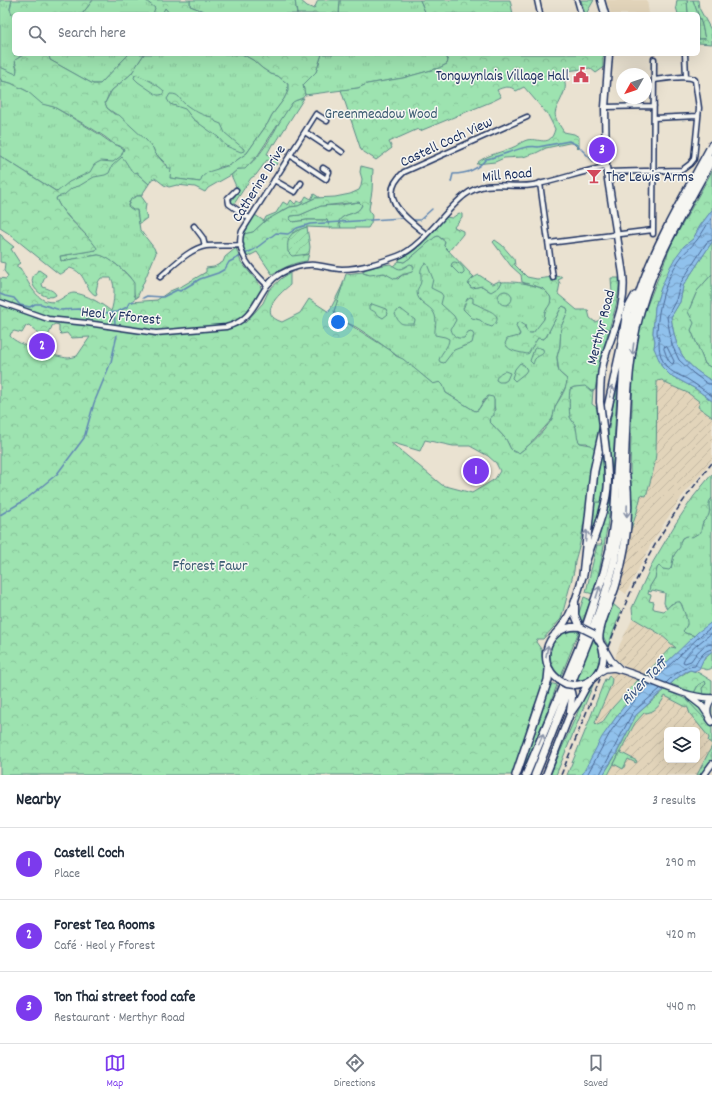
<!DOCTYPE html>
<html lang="en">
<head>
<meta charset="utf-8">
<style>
	body { margin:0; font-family:Dekko,sans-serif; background:#f6f6f7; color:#1f2937 }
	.controls { position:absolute; right:12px; bottom:12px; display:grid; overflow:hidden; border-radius:6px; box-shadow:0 4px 16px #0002 }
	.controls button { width:36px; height:36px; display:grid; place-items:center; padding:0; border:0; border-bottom:1px solid #e0e1e3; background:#fff; color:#1f2937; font:20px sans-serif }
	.compass { position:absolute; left:616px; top:68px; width:36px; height:36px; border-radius:50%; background:#fff; box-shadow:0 4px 16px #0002; rotate:230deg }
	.you { position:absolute; left:338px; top:322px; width:14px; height:14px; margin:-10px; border:3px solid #fff; border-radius:50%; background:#1a73e8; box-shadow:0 0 0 6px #1a73e833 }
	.badge { display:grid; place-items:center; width:26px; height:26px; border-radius:50%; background:#7c3aed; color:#fff; font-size:13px; font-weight:700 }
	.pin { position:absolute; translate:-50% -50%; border:2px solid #fff; box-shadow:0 1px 4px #0006 }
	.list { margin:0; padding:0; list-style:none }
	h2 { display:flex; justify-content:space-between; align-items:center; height:52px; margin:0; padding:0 16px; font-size:17px }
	h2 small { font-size:13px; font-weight:400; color:#747a83 }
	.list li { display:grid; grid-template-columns:26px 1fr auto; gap:12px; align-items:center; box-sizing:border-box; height:72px; padding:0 16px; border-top:1px solid #e0e1e3 }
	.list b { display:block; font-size:15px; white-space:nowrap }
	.list p { margin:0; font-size:13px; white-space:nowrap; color:#747a83 }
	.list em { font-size:13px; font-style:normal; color:#747a83 }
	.icon { flex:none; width:22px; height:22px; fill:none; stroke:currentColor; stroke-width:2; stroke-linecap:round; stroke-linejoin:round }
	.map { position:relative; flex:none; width:712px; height:775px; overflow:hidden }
	.search { position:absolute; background:#fff; box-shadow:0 4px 16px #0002; left:12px; right:12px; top:12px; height:44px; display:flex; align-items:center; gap:10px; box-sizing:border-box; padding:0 14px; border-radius:6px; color:#747a83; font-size:15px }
	.sheet { height:268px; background:#fff }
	nav { display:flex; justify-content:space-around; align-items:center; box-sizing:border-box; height:56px; border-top:1px solid #e0e1e3; background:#fff; font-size:11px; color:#747a83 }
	nav a { display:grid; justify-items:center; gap:2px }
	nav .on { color:#7c3aed }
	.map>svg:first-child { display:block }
	.built { fill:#e2d4ba }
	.industrial { fill:url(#industrial-furrows); fill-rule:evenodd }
	.grass { fill:url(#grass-tufts); stroke:#5c8987 }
	.forest { fill:url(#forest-crowns); stroke:#5c8987; fill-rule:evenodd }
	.garden { fill:url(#garden-furrows); stroke:#5c8987 }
	.water { fill:url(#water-waves); stroke:#6187b3 }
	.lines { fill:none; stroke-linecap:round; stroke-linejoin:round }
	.shore { stroke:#4a6997; stroke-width:1 }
	.stream { stroke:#6187b3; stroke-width:1.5 }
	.minor-casing { stroke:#1b2f5e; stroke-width:7 }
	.tertiary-casing { stroke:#1b2f5e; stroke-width:8 }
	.secondary-casing { stroke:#1b2f5e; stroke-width:8 }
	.primary-casing { stroke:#1b2f5e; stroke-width:9 }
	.trunk-casing { stroke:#1b2f5e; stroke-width:10 }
	.minor { stroke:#f6f6f2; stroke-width:4 }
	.tertiary { stroke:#f6f6f2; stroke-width:5 }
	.secondary { stroke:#f6f6f2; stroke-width:5.5 }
	.primary { stroke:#f6f6f2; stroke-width:6 }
	.trunk { stroke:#f6f6f2; stroke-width:7 }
	.rail { stroke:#1b2f5e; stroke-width:1.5; stroke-dasharray:6 3; stroke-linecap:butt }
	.primary-bridge-casing { stroke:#1b2f5e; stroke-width:9; stroke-linecap:butt }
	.primary-bridge { stroke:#f6f6f2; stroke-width:6 }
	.oneway { stroke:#8892a8 }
	.labels { text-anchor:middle; stroke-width:3; stroke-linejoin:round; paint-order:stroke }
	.poi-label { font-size:15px; fill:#1b2f5e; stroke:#f6f6f2; text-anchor:end }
	.park-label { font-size:15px; fill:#3c5c72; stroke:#f6f6f2 }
	.street-label { font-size:15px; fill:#1b2f5e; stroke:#f6f6f2 }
	.water-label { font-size:16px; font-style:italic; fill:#385482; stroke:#f6f6f2 }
</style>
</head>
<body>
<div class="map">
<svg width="712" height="775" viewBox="0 0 712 775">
	<defs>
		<pattern id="industrial-furrows" width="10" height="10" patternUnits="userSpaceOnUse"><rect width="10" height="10" fill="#e2d4ba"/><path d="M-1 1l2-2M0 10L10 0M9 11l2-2" fill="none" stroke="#c1b6a2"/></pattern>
		<pattern id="grass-tufts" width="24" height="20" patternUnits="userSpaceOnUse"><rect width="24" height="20" fill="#9de3b0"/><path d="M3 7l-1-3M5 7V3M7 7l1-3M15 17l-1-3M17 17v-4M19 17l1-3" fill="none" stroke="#87c39a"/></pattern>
		<pattern id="forest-crowns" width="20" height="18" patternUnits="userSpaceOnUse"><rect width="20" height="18" fill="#9de3b0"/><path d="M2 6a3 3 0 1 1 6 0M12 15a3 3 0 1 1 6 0" fill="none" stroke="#87c39a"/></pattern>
		<pattern id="garden-furrows" width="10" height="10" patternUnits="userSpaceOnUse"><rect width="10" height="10" fill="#9de3b0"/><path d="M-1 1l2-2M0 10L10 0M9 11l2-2" fill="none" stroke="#87c39a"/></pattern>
		<pattern id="water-waves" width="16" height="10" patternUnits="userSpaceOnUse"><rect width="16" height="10" fill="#90c1ec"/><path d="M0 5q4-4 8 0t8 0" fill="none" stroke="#759dc2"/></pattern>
	</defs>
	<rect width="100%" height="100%" fill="#eae2d1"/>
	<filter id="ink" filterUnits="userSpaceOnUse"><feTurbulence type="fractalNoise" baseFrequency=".025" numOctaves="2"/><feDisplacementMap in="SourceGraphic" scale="8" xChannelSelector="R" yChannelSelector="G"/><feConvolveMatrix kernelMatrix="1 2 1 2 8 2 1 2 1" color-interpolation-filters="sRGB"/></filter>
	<g filter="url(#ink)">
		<path class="built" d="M606 0H647L649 14H611Z"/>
		<path class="industrial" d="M662 380 667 384 688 393 700 402 698 407 712 417V460L681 498 663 525 649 548 626 594 618 588 623 575 630 532 637 512 641 495 646 496 656 454 655 409 657 381Z
			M633 618 660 634 677 649 647 676 626 668 615 658 620 644Z
			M611 671 638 680 613 707 602 723 597 725 595 723 596 720 611 685 612 679 609 675Z
			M666 694 678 696 712 732V746L697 775H608L635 723 648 708ZM667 730H697V760H667Z"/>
		<path class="grass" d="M0 0H12L10 9 14 19V54H25L19 57 15 63 17 70 16 75 0 67Z
			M93 0H159L170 14H82Z
			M190 0H298H295L297 14H211L190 6Z
			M340 0H420L426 14H339Z
			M687 0H693L702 25 705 39H698V14H688Z
			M51 54H129L100 84H93L50 60 49 56Z
			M144 54H242L253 60 262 68 271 74 278 76 288 84V91L284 99 272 115 268 123 247 153 230 165 220 167 200 182 170 178 167 165 155 153 153 148 124 120 107 108 105 103 112 90 131 74Z
			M322 54H446L448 61 447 64 439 68 403 78 367 84 358 88 305 95 303 85 316 72Z
			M0 78 2 81 11 83 27 91 47 105 54 107C73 119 93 129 110 142 115 145 120 146 124 149L122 156 129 165 132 172H138L140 176 149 184 141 196H137L129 202 128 206 130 208 137 210 140 230 154 248 156 253 137 298H136C132 292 135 285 131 279 126 271 107 256 98 255L61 261 60 256 96 250C87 230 65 219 56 199L59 193 0 156Z
			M304 98 275 144 273 143 267 154 278 161 276 165 267 160 256 175 251 178 234 204 230 203 238 191 231 175 238 169C253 171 274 133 280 121 283 115 288 109 292 103L294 101Z
			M314 194 320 198H315L298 206 290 207 282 211 272 218 265 221 253 232 244 234 255 215 264 221 266 217 276 213 283 202 288 205 291 200 295 204 297 201 302 203 306 196 311 199Z
			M359 202 362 205C358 216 344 212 339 221L341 228H330L327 220H307L293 222 289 219 291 216 300 215 320 206 340 205Z
			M438 236 445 242 444 246 474 277 471 280 470 287 472 288 482 286 489 291 499 287 502 282C513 281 552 284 551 301 551 305 547 308 545 312 544 314 545 316 544 318 543 323 536 329 533 333 527 334 526 331 525 325L516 326 520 334 517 337 512 338V350L517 351 530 349 538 337 543 339 546 337 561 308 563 306 567 308 568 311 561 327 560 346 557 357 558 369 561 374 567 379V384L555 407 553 418 529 445 519 453C509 452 510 445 505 438 500 432 494 427 489 421L495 410 494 405V400H484L478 410 475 411 446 393 440 383 433 384C408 364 383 344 356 327 348 323 338 320 334 311L346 274 363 272C368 277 375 273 382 273 388 273 392 278 398 279L402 275 408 274 404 267 399 270 393 266 399 261 404 262 414 255 435 237Z
			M712 274V368L705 364 691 330 688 312 697 291Z
			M618 378 610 508 609 514 606 513 611 479V466L608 434Z
			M585 385 591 391H593L592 404 597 408 600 430 595 450 587 443H580C576 438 577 435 576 429 576 424 572 422 570 417 569 412 569 395 570 389L574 387Z
			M712 498V622L695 636 685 633 683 631 687 625 682 605 680 602 671 604 667 609 664 603 665 593 652 590 651 592 648 591 650 586 655 578 657 568 659 566 663 569 671 568 674 555 682 538 702 526 703 522 706 519 710 511C708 505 708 502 712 498Z
			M592 502H601L588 547Z
			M705 681 706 684 705 695 712 693V728L686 699 688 690 694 693 698 685Z
			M712 746V764L704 775H697Z
			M620 752 637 761 636 763 628 759 623 769 614 764Z"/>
		<path class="forest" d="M12 0H93L82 14H14V19L10 9Z
			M145 0H190V6L211 14H170L165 8 162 14H153L155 8Z
			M295 0H300L307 6 314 9 318 0H340L339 14H297Z
			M420 0H510L513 14H426Z
			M581 0H594L586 14H585Z
			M677 0H687L688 14H678L676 7Z
			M693 0H698L699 8 711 30 712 44 698 43V39H705L702 25Z
			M25 54H51L49 56 50 60 93 84H100L129 54H144L131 74 112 90 108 96 105 103 107 108 114 114 119 115 146 140 153 148 155 153 168 168H171L170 178 200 182 202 177 208 172 230 165 247 153 268 123 272 115 284 99 288 91V84L278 76 271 74 262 68 253 60 242 54H322L316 72 303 85 305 95C302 100 296 99 292 103L258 155 245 169H238L231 175 208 188 205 192 195 187 177 185 169 187 164 185 155 178 152 179 149 184 138 174V172L134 173C130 170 126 161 122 157L112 166 109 173 105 175 94 177 79 186 72 188 64 195 57 197 56 199C65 219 85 231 97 248L96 250 60 256 61 261 98 255C108 255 128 274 134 283V295L136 298 130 302 157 300 170 291 182 286 206 272V268L214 267 223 262 225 257 236 248 241 262 260 285 263 293 242 321 245 323 263 303 269 290 282 278 290 273V285C278 295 257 314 282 322L300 313 309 299 329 312 343 284 334 311 336 316 390 350 396 356 403 359 433 384 440 382 443 385 446 393 475 411 478 410 488 396 493 397 494 400V415L490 418 489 421C494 427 500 432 505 438 510 445 509 452 519 453 531 444 544 432 552 419 554 415 554 409 556 405 561 397 567 388 567 379L559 372 557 357 560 346 561 327 568 311 567 308 563 306 561 308 546 337 543 339 538 338 532 347 529 353 527 354C519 352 510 352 505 344L507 339 519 336 520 334 516 326 517 323 520 322 523 324C527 329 525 334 533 333L544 319 545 312 550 304 551 299 550 296 542 288 522 282 521 275 511 266 493 242 495 240 502 245 514 259 515 265 527 277 537 279 561 276 562 278 558 280 560 283 558 294 577 310H588L590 318 595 322 600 320 601 313 612 293 611 278H619C620 295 614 313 609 329 603 350 598 369 595 390L591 391 585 386 574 387 570 389C569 395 569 412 570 417 572 422 576 424 576 429 578 435 576 438 580 443L591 445 595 450 587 509 580 543 575 561 574 571 561 619 543 639H537L536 642 541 649 546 681 534 707 530 720V727L513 775H0V278L6 279 8 276 4 271 5 263 0 262V233L4 239 14 247 11 249 20 263 17 265V267L20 268C28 280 37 307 57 301 62 299 68 293 74 293 86 294 102 304 111 311 114 304 116 285 111 278H101L98 282 96 291 97 294 95 295C83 287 87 273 70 268L61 274H59L8 233 0 228V156L57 192 69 182 90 172 94 165 97 163 101 161 113 162 121 156 124 149 120 146 114 144 105 137 91 128 54 107 42 104 27 91 11 83 2 81 0 78V67L16 74 17 70 15 60ZM55 324 59 325V332L61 334 67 333 71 338 90 337 77 356C74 357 70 358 68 358 56 357 16 345 10 336L11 333 14 331 22 333 26 326 29 325 38 333 37 339 41 340C49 338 49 334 52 326ZM425 440 453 446H470L488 456 496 463 500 471 495 479 472 493 442 485 390 442 420 451Z
			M446 54H604L603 58V68L596 73 590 68 567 71 563 73C564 80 567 86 564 92 556 114 549 110 564 132L574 134 579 137V149L573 143H569L546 148 536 153 523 157 504 158 495 162 476 164C484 155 504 152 516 146 519 144 523 141 527 140 539 137 550 149 555 129L548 115 524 87 516 91C511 85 503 87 497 90L501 97 493 101 420 131 418 129 389 142 392 148 376 160 361 150 341 90 358 88 367 84 403 78 439 68 447 64 448 61Z
			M135 75C143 76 158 85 164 91L163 94 160 95H157L138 82 134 78Z
			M170 94C181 94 178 99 185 104 193 110 202 116 212 117L216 122 221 124 225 133 244 149V151L241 152 226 146 218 137 193 119 185 109 170 104 167 99Z
			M361 166 373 169 372 191 369 209 372 216 371 223 368 228H341L339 221C344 212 358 216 362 205L359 202 321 206 300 215 291 216 290 219 293 222 307 220H327L330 228 307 227 292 233 303 255 309 254 307 261C294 262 284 268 272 274L257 252 247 257C244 249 241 242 244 234L253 232 265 221 290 207 298 206 315 198 335 197 350 194 359 190 361 186 362 179 360 172Z
			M712 171V210L700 226 693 239 684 246 661 288 655 307 653 333 655 341 654 348 670 375 696 389 712 401V417L698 407 700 402 688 393 667 384 662 380 657 381C656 405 657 429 656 453 655 468 650 482 646 496L641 495 637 512 630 532 632 505 630 469 633 375 640 323 672 243Z
			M137 196H141L146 203 145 211 147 218 139 224 137 210H133L128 206 131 199Z
			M459 213 462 214V217L454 227 463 231V234L449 251 444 246 445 241 438 236 435 237 414 255 404 262 399 261 400 258 428 235 434 231 446 217 452 218Z
			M712 242V274L697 291 688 312 694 323 691 330 705 364 712 368V381C682 363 676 351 671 317L680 302 683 286Z
			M454 262C459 262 465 268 464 273L462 275 459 274 451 266 452 263Z
			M425 263 427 264 433 279 431 288 441 293 443 296 441 304 454 316 456 320 451 329C453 336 456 339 464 338L468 332 471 331 474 335 472 343 454 350 444 363 440 362 439 360C441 352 449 347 449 339L445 337 435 335C434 328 438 321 434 313 430 305 417 303 417 292 417 288 421 285 421 281 422 274 418 270 425 263Z
			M390 264C401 270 398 271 410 264L413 265 414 267 412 272 402 275 395 279 384 273 370 275 363 273 364 270 367 268Z
			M39 270 46 275 42 284 43 287C48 289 54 290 56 295 46 303 20 283 39 270Z
			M479 275 493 284 499 281 502 282 499 287 491 292 482 286 472 288 468 284C471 279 474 277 479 275Z
			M498 298a7 7 0 1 1 14 0a7 7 0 1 1-14 0Z
			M470 297 473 298V303C479 305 483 308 488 310 497 314 501 319 492 327L486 325 480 320 472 318 463 309 467 299Z
			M372 304 386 309 388 314 383 318C377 315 377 312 369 309V306Z
			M399 309 402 310 415 320 414 324C402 324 400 326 395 314Z
			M537 347 543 349C545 356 539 354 535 359 534 360 534 362 533 364L530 361 534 349Z
			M520 363 524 365 527 370 525 373 515 381 512 378 515 369Z
			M505 371 510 373 507 380 504 382H499L496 380C497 375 501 372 505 371Z
			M602 452C604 469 605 485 601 502H592Z
			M712 474V498C706 505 711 506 709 514 708 518 705 519 703 522 702 524 701 529 701 532L692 537 686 536 682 538 680 542V547L674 555 671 568 669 570 663 569 659 566 657 568 655 578 650 586 648 594 651 595 649 601 654 602 653 607 654 609 664 611C669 607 672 601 680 602 682 605 688 621 687 624 687 625 684 630 683 631L685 633 695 636 651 677 645 675 671 647 676 648 660 634 633 618 632 608 653 562 676 523 694 496Z
			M606 513 609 514C605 541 601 567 593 594L586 592 597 545H601L602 542 599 537Z
			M584 597 591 600 582 622 578 616Z
			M613 604 621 611 608 646 602 634Z
			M572 631H579L561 676C543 662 548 635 572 631Z
			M593 638C607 656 598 680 575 681Z
			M712 651V668C707 671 704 670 699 666L700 664Z
			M690 670 699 673 712 681V693L709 695H703L702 688 706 684 705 681 698 685 694 693 671 684 677 678Z
			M609 675 612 679 611 685 596 720 595 723 597 725 602 723 613 707 638 680 646 683 622 709 608 729 582 775H567L584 734 605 679 607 680Z
			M550 683 557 685C546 716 534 746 520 775H518Z
			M593 685 556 775H550L583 700Z
			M665 690 686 699 705 719 712 728V744L708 741 709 738 708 736 690 714 688 708 665 696C660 705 655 713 644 713L635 723 608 775H603L616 755 636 715Z"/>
		<path class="garden" d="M307 227 310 247 309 254 292 256 288 252C286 235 292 232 307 227Z"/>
		<path class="water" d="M712 210V242L683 286 680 302 671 317C676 351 682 363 712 381V401L696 389 670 375 662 367 654 348 655 341 653 333 655 307 661 288 670 267 675 258 684 246 693 239 700 226Z
			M712 622V651L704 658 699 669 694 671 690 670 685 672 677 678 636 715 616 754 603 775H582L602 737 622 709 656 673 698 632Z"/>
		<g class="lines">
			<path class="shore" d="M712 217C707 224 703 233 697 240 692 247 684 252 679 260 665 281 658 307 657 332 657 335 659 337 659 340 659 350 660 358 666 366 672 373 679 375 687 379 695 384 704 390 712 396
				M712 240 707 242 680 284 676 300 667 317 672 345 679 360 694 374 708 384H712
				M665 346 667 347 674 361 673 364C668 363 666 354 664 349Z
				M712 633C704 639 685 653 683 662L685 663 691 661C696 654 702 644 712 644
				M655 679 701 635 712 627
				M666 683C675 674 682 667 695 666 698 659 704 650 712 649
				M587 775 611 731 625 712 650 684
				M600 775 601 772 612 752 633 712 660 689"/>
			<path class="stream" d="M451 182 453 174C466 174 478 169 486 159 502 157 523 144 538 147L569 141 577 145 593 161
				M414 220H420L432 209
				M0 294 5 296 14 298 20 305 30 307 35 304H41L60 310 79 309 89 313 96 312 102 313 117 312 127 307 129 303 134 301
				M143 298 147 296 163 297 177 290 180 291 200 279 218 273 225 269 229 262 255 249 276 233 288 234 297 228 310 224 402 218
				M114 313 115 323
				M0 515 25 500 57 474 84 438 94 403 111 362 117 335"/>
			<defs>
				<path id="minor" d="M537 0 540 14
					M577 0 581 14
					M685 54 686 77
					M605 107 654 106
					M654 118 698 116
					M305 132 329 148 331 144 342 152
					M290 155 326 179 329 172 323 168
					M607 172 682 170 690 164 694 159 699 108 695 80C688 74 663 79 654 80
					M274 180 295 192 301 183
					M540 183 553 278
					M236 190 228 198 229 204 249 218
					M194 226 203 238 205 246
					M426 234C406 218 375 197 404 172L527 117
					M653 234 654 59
					M549 243 653 230
					M160 277C172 267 190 248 206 246 218 245 229 246 241 245
					M267 285C253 271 234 253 242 231L316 114 327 121
					M0 302 48 319 87 323 156 333 226 327C259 319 256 288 280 274 290 268 305 264 315 265 325 266 333 269 342 269 361 269 381 262 398 256 421 248 445 210 465 195 488 178 508 189 533 185 558 181 581 171 606 167"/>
				<path id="tertiary" d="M704 775 712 764"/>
				<path id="secondary" d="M603 646 611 660 619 668
					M598 673 605 669 614 668C647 676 678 697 712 698
					M689 696 702 706 708 715
					M712 699C706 706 706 715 712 722"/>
				<path id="primary" d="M601 0 605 14
					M600 402C600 389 600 377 603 364 611 332 627 309 623 274L606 167 605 107 609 54
					M586 562C594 536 607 509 608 481 608 471 607 460 606 450
					M575 603V615L580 627
					M555 634C572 618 578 593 584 571
					M559 680C533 661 549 623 580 627
					M573 685C600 685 612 657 597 637
					M570 712 572 697 571 692
					M546 775 570 714 577 704 586 687 592 679"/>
				<path id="trunk" d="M583 575 594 471 621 348 627 311 635 296
					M599 640C597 627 611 600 615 587 626 552 630 513 626 477
					M516 775 548 680 549 670
					M526 775 579 648 604 573 610 549 614 522 624 363C628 335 634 307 644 280 661 234 689 188 712 145
					M535 775C550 738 565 700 579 663 593 629 607 594 615 558 630 483 620 403 636 328 649 267 683 213 712 159"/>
			</defs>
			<use href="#minor" class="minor-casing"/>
			<use href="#tertiary" class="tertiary-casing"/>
			<use href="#secondary" class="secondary-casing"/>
			<use href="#primary" class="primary-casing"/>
			<use href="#trunk" class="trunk-casing"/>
			<use href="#minor" class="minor"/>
			<use href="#tertiary" class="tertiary"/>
			<use href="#secondary" class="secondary"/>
			<use href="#primary" class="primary"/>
			<use href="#trunk" class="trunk"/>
			<path class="rail" d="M608 647C619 621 628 595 641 571 660 532 685 497 712 463
				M561 775 600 679"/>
			<defs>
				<path id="primary-bridge" d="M600 402 606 450
					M580 627 594 634
					M559 680 566 684 573 685"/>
			</defs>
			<use href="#primary-bridge" class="primary-bridge-casing"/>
			<use href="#primary-bridge" class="primary-bridge"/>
		</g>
		<defs><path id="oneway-shaft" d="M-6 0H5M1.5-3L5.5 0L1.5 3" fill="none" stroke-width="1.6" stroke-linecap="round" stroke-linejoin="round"/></defs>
		<g class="oneway">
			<use href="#oneway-shaft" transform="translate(633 349) rotate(97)"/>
			<use href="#oneway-shaft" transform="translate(611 391) rotate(-78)"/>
			<use href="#oneway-shaft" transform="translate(627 511) rotate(92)"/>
			<use href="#oneway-shaft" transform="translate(586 536) rotate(-85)"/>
			<use href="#oneway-shaft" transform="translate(598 592) rotate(-72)"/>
			<use href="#oneway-shaft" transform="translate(547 651) rotate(-80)"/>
			<use href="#oneway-shaft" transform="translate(541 739) rotate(-68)"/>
		</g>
	</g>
	<defs>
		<symbol id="civic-bare" viewBox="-9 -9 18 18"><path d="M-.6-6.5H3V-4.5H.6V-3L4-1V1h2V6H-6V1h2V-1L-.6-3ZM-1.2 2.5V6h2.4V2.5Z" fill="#d1495b" stroke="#f6f6f2" stroke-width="2.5" paint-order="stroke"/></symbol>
		<symbol id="bar-bare" viewBox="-9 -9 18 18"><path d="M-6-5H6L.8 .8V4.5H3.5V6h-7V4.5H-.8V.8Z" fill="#d1495b" stroke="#f6f6f2" stroke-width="2.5" paint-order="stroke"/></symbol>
	</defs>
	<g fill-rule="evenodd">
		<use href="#civic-bare" x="570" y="64" width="22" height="22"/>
		<use href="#bar-bare" x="583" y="165" width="22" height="22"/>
	</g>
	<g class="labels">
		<g class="poi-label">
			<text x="569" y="80">Tongwynlais Village Hall</text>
			<text x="606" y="181" text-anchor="start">The Lewis Arms</text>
		</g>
		<g class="park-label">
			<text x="381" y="118">Greenmeadow Wood</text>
			<text x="210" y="570">Fforest Fawr</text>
		</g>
		<g class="street-label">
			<text transform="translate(446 141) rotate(-25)" y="5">Castell Coch View</text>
			<text transform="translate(507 174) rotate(-5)" y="5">Mill Road</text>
			<text transform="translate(258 183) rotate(-58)" y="5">Catherine Drive</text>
			<text transform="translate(121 315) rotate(6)" y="5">Heol y Fforest</text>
			<text transform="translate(600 327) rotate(-76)" y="5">Merthyr Road</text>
		</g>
		<g class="water-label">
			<text transform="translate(643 680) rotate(-46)" y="6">River Taff</text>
		</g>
	</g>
</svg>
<div class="controls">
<button><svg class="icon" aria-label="layers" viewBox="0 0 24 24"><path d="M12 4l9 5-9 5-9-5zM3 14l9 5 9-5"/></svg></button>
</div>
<svg class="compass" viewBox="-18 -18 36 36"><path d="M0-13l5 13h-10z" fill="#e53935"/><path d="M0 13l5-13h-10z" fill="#747a83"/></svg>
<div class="you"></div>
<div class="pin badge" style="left:476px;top:471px">1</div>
<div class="pin badge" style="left:42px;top:346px">2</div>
<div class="pin badge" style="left:602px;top:150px">3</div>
<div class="search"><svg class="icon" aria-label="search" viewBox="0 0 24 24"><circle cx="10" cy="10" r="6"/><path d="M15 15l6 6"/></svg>Search here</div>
</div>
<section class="sheet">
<h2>Nearby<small>3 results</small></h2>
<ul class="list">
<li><span class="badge">1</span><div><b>Castell Coch</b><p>Place</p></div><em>290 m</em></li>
<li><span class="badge">2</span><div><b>Forest Tea Rooms</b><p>Café · Heol y Fforest</p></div><em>420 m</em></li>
<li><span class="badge">3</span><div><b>Ton Thai street food cafe</b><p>Restaurant · Merthyr Road</p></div><em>440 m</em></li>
</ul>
</section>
<nav>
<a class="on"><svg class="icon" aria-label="map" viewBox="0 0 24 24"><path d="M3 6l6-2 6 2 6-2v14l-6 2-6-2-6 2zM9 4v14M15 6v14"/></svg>Map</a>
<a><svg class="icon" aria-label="directions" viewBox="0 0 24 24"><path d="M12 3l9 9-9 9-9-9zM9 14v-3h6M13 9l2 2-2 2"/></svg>Directions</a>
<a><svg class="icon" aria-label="saved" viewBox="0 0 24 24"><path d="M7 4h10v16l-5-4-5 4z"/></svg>Saved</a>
</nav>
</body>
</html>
